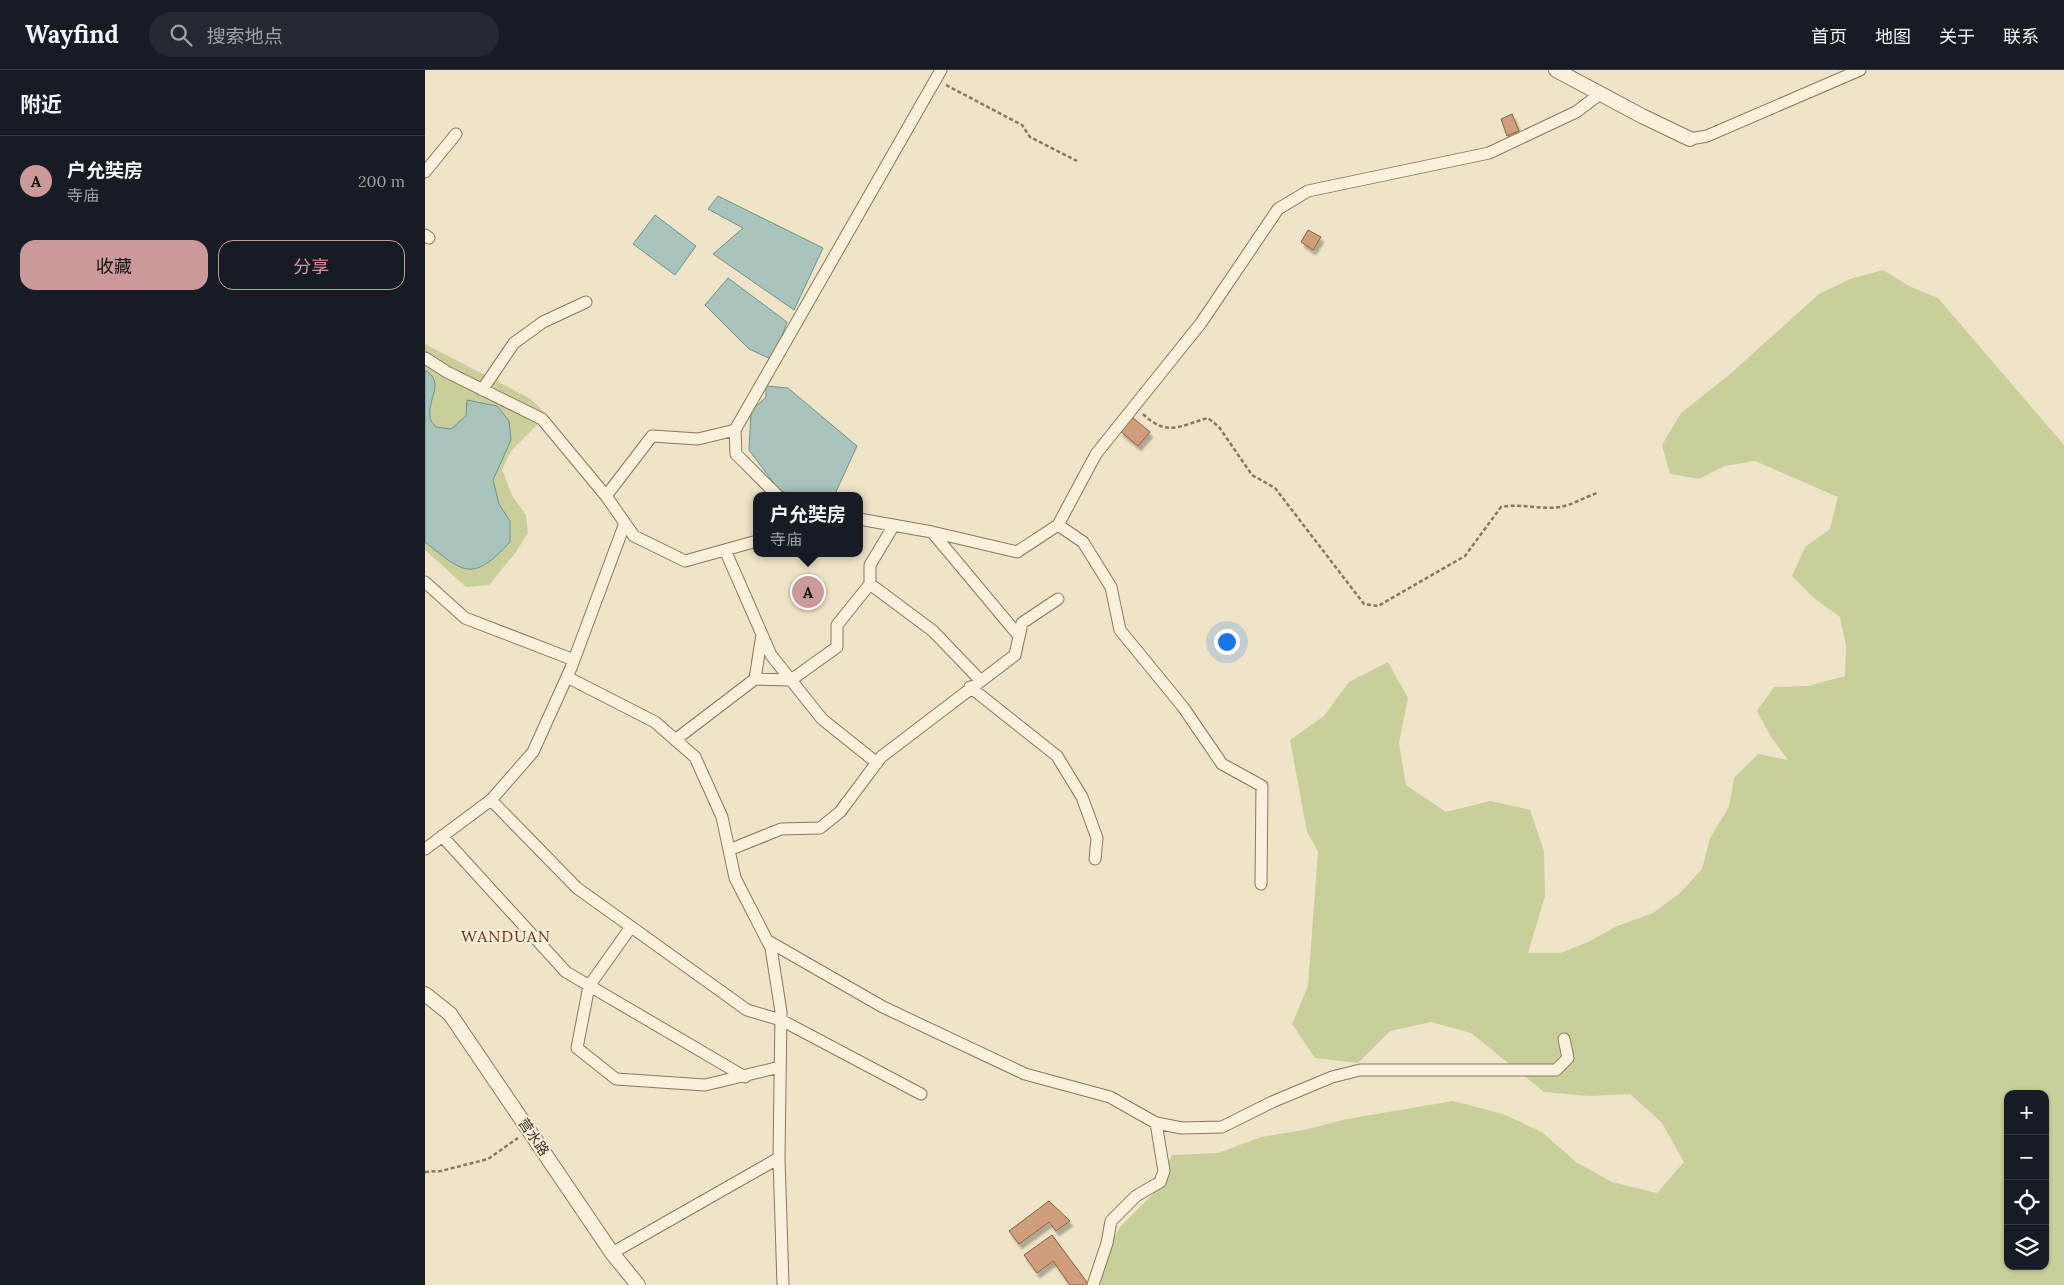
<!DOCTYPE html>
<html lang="zh">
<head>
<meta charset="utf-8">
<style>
	body { margin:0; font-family:Lora,"Noto Sans SC",serif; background:#242831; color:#f1f3f6 }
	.controls { position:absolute; right:15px; bottom:15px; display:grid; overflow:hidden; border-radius:10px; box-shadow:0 1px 4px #0004 }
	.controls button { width:45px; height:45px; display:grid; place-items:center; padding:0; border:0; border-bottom:1px solid #363941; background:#171b24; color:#f1f3f6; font:25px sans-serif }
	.you { position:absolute; left:801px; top:571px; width:18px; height:18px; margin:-12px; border:4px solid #fff; border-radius:50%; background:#1a73e8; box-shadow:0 0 0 8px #1a73e833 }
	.badge { display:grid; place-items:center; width:32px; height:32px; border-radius:50%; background:#cc999b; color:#111; font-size:16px; font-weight:700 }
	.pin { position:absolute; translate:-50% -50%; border:2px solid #fff; box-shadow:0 1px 5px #0006 }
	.popup { position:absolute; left:328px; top:422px; width:110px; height:65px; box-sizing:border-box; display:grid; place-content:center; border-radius:10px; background:#171b24; filter:drop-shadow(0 1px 4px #0005); font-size:16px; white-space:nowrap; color:#9ea1a6 }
	.popup b { font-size:19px; color:#f1f3f6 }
	.popup::after { content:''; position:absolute; left:50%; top:100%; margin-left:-10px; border:10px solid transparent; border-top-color:#171b24 }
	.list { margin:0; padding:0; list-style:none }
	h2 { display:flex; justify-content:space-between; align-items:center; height:65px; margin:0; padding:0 20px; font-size:21px }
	h2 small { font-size:16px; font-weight:400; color:#9ea1a6 }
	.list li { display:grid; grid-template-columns:32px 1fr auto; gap:15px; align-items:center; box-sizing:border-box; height:90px; padding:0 20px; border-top:1px solid #363941 }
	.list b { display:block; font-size:19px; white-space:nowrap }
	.list p { margin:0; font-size:16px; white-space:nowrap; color:#9ea1a6 }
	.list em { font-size:16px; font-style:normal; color:#9ea1a6 }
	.actions { display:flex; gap:10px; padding:15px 20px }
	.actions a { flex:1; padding:11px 0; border:1px solid #cc999b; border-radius:15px; text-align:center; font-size:18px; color:#cc999b }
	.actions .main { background:#cc999b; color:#111 }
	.icon { flex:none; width:28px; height:28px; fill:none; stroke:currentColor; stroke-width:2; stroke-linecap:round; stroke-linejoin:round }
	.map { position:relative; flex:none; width:1639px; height:1215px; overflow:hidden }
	header { display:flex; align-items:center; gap:30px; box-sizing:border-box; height:70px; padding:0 25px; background:#171b24; border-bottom:1px solid #363941 }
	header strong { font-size:24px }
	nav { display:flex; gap:28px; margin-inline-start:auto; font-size:18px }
	.search { width:350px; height:45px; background:#242831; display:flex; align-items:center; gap:12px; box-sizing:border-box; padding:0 18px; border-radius:28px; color:#9ea1a6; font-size:19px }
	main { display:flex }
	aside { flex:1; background:#171b24 }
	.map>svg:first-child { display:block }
	.green { fill:#c9cf9b; fill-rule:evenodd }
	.water { fill:#a9c4bc; stroke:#6f938a }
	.building { fill:#cf9f7d; stroke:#8d5f41; filter:url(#shadow) }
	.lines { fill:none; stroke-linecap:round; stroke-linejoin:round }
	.minor-casing { stroke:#8d765c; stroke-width:13 }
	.tertiary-casing { stroke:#8d765c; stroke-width:16 }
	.path { stroke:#8d765c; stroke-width:2.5; stroke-dasharray:4 2.5; stroke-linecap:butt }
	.minor { stroke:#faf1dc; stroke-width:11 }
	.tertiary { stroke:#faf1dc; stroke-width:14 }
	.labels { text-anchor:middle; stroke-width:4; stroke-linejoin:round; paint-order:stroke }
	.street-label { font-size:14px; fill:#3d2e20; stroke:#f7eed8 }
	.quarter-label { font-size:16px; letter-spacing:1px; fill:#6b2e1e; stroke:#f7eed8 }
</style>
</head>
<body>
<header>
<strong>Wayfind</strong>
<div class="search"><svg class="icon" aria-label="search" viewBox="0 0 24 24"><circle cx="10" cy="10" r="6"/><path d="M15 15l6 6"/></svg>搜索地点</div>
<nav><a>首页</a><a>地图</a><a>关于</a><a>联系</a></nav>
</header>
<main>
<aside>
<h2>附近<small></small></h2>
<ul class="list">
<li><span class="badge">A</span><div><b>户允奘房</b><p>寺庙</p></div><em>200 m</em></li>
</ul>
<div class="actions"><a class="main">收藏</a><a>分享</a></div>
</aside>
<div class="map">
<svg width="1639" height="1215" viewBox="0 0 1639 1215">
	<defs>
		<filter id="shadow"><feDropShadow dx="3" dy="5" stdDeviation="1" flood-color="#0004"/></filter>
	</defs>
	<rect width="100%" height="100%" fill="#f0e4c8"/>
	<path class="green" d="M1458 200 1484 216 1513 228 1639 375V1215H676L675 1195 695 1157 727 1125 747 1085 793 1083 836 1067 879 1060 922 1049 1028 1031 1078 1044 1117 1062 1151 1092 1187 1112 1232 1123 1259 1092 1237 1053 1205 1024 1164 1026 1119 1022 1046 963 1006 952 965 961 933 993 890 988 867 954 883 916 893 781 882 762 865 670 899 646 924 612 963 592 983 628 974 673 981 715 1021 742 1065 731 1105 740 1119 781 1120 826 1103 883H1135L1163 872 1192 856 1228 843 1255 823 1277 799 1285 768 1304 737 1309 708 1333 684 1363 690 1346 667 1332 641 1349 617 1383 616 1420 606 1421 576 1415 547 1389 528 1367 506 1380 477 1405 459 1413 427 1330 391 1300 396 1274 409 1245 404 1237 375 1256 343 1304 305 1394 224 1425 209ZM1583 1024H1620V1196H1583Z
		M0 274 106 329 122 345 86 381 77 400 88 427 101 445 103 463 91 482 64 515 41 517 0 480Z"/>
	<path class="water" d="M293 126 398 178 369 240 288 184 318 158 283 139Z
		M230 145 271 176 250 205 208 174Z
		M303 208 362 252 348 290 324 279 280 235Z
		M0 300C21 313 2 329 5 347 5 350 9 355 11 357L26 359 41 346 42 330 72 336 84 351 86 370 68 410 74 434 85 451V472C47 513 39 503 0 472Z
		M341 316 363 318 432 376 409 426H369L354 420 324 380 326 341 341 327Z"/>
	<path class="building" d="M1087 44 1094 61 1082 66 1076 49Z
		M883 160 896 167 888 180 876 172Z
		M707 347 725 362 713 376 695 361Z
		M624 1131 645 1151 631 1161 624 1152 594 1174 584 1161Z
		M627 1165 664 1215H645L628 1191 612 1203 599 1185Z"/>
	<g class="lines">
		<defs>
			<path id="minor" d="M1265 69 1282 66 1435 0
				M0 102 31 64
				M0 165 4 168
				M0 288 22 302 117 349 181 426
				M57 320 89 273 118 252 161 232
				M310 360 273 369 227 366 181 426 209 466 260 491 332 471
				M353 426 311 384 310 360 516 0
				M434 449 507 462 592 482 633 455 658 472 686 517 695 560 758 637 797 694 837 716 836 814
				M633 455 671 384 776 253 853 139 883 121 1064 83 1151 42 1175 24
				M507 462 594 566
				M300 480 346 585 397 649 452 693
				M0 512 40 548 149 590
				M445 514 508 561 555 610
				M142 607 230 652 270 687 297 747 310 808 346 878 356 942 354 1088 358 1215
				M330 609 366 610 412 577V555L445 514V495L469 455
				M545 617 632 686 657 727 672 768 670 789
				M250 670 330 609 337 564
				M66 730 152 818 322 940 356 950 496 1024
				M17 766 141 902 320 1007
				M0 779 66 730 108 682 146 598 200 453
				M304 780 356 759 395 758 415 742 456 687 590 585 597 553 633 529
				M206 857 164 916 152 978 191 1009 280 1015 355 997
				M343 871 458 937 600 1004 685 1027 731 1053 757 1058 797 1057 847 1032 907 1007 935 1000H1131L1143 988 1139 969
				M187 1183 354 1088
				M668 1215 682 1173 686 1151 711 1126 735 1112 739 1101 731 1053"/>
			<path id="tertiary" d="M1131 0 1217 46 1265 69
				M0 924 25 944 187 1183 213 1215"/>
		</defs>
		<use href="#minor" class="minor-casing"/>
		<use href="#tertiary" class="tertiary-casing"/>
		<path class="path" d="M521 15 597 55 605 67 652 91
			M718 344C742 367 754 356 783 348L794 357 827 405 850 418 939 534 953 536 1040 486 1076 437C1096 433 1115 440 1135 437 1147 435 1160 427 1172 423
			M0 1102 16 1101 63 1089 93 1068"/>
		<use href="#minor" class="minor"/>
		<use href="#tertiary" class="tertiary"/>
	</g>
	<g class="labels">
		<g class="street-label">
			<text transform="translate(109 1067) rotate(56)" y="5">营水路</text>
		</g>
		<g class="quarter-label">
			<text x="81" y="872">WANDUAN</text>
		</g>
	</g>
</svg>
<div class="controls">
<button>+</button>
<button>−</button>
<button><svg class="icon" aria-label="locate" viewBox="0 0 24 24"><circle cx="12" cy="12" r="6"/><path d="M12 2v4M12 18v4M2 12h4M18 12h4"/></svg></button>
<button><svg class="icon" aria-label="layers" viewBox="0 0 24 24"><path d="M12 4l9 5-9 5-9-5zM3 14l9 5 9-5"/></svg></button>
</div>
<div class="you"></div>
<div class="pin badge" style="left:383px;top:522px">A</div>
<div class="popup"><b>户允奘房</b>寺庙</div>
</div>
</main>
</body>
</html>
